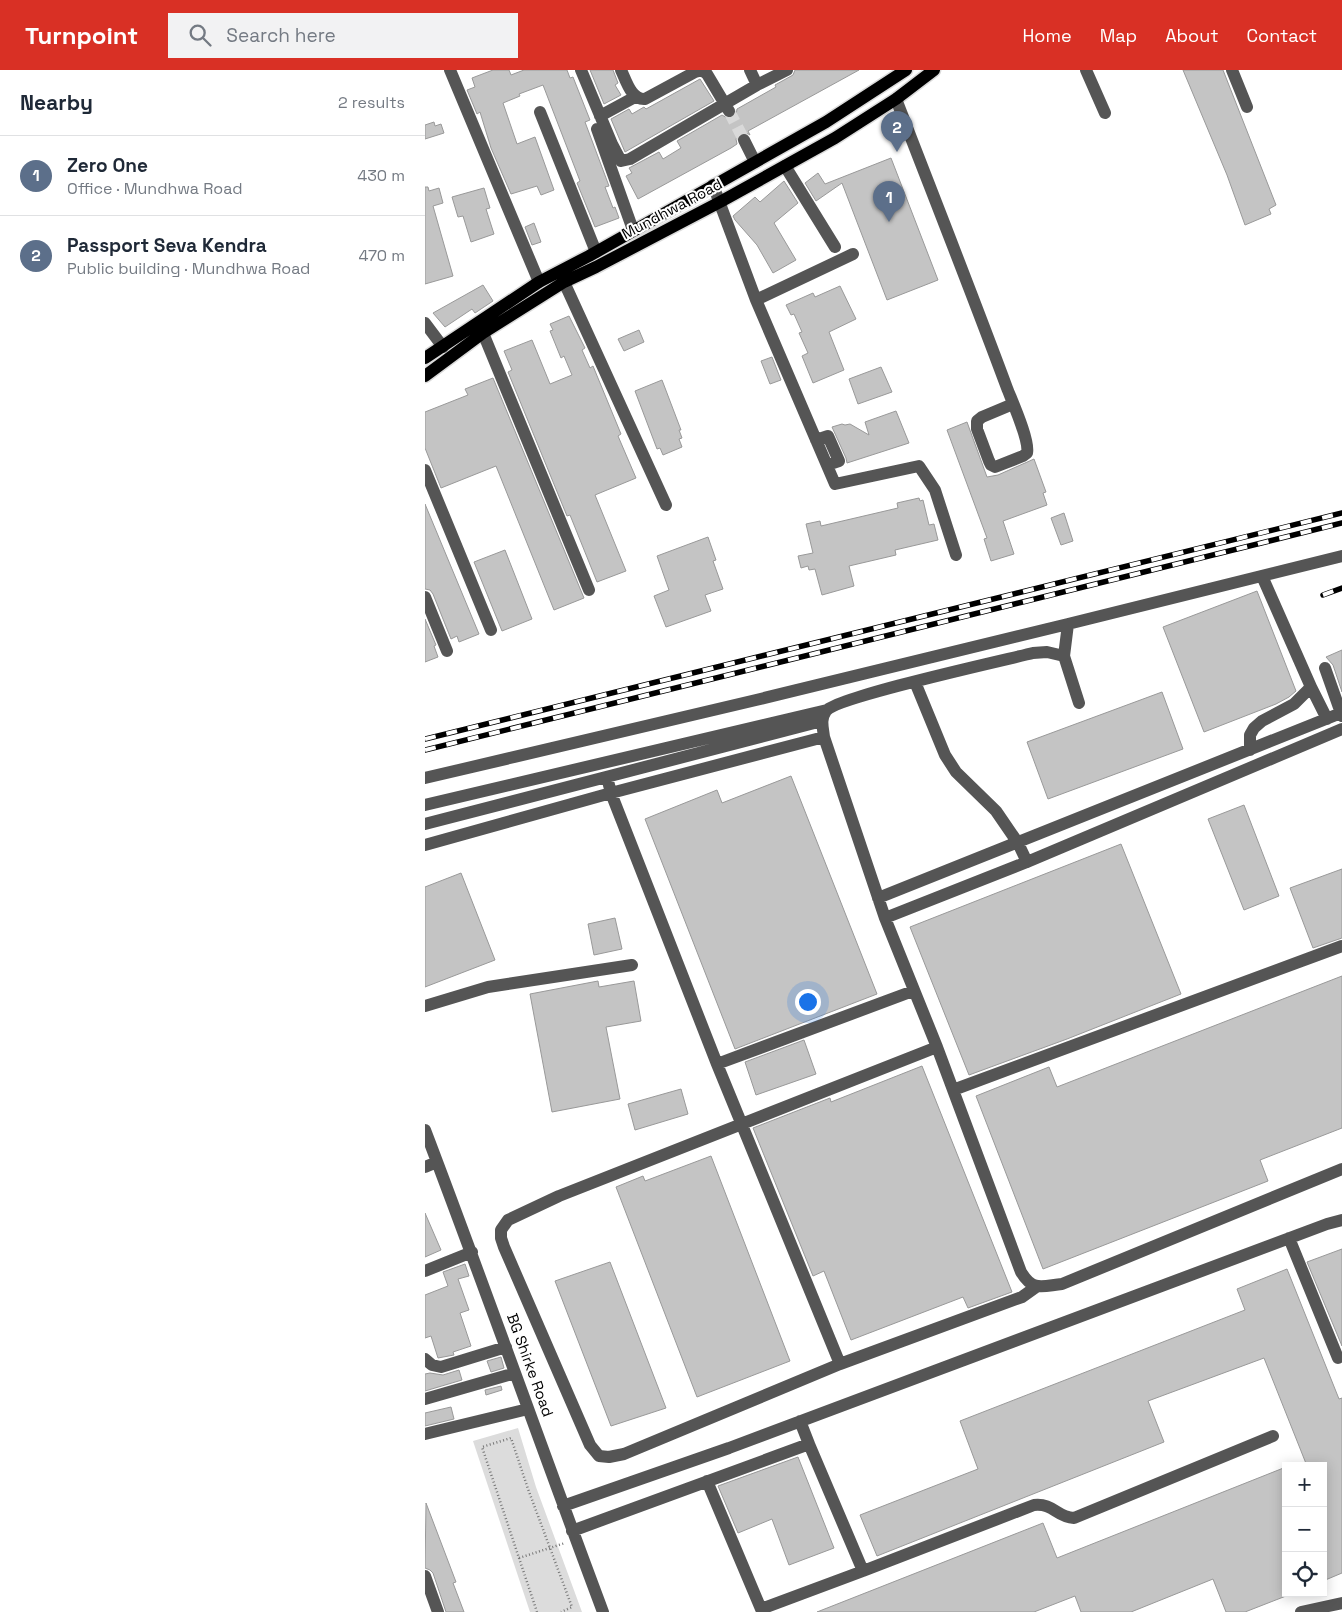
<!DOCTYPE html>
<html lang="en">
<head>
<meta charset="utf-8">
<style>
	body { margin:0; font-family:"Space Grotesk",sans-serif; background:#f2f2f3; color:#1f2937 }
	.controls { position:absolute; right:15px; bottom:15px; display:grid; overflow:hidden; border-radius:0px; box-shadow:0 2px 12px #0003 }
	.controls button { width:45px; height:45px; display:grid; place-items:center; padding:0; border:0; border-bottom:1px solid #e0e1e3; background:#fff; color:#1f2937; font:25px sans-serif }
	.you { position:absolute; left:382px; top:931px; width:18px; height:18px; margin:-12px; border:4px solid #fff; border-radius:50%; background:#1a73e8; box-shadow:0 0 0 8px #1a73e833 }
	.badge { display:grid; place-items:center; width:32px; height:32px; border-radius:50%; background:#d93025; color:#fff; font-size:16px; font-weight:700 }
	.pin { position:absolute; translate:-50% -41px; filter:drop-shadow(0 1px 2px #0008) }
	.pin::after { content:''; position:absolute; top:26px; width:18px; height:15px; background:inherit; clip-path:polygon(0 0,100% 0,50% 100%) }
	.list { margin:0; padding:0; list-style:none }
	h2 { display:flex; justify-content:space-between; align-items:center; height:65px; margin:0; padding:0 20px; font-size:21px }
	h2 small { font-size:16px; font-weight:400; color:#747a83 }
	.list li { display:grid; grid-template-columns:32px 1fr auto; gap:15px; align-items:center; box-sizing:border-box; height:80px; padding:0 20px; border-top:1px solid #e0e1e3 }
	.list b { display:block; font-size:19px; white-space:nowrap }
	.list p { margin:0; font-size:16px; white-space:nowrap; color:#747a83 }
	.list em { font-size:16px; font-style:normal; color:#747a83 }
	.icon { flex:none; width:28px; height:28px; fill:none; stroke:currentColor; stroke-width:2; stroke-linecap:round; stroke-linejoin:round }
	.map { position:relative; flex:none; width:917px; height:1542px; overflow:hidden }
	header { display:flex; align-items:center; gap:30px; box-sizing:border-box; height:70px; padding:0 25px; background:#d93025; color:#fff }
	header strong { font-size:24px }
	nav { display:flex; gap:28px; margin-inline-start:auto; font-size:18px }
	.search { width:350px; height:45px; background:#f2f2f3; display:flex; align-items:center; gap:12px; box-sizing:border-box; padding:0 18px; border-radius:0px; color:#747a83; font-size:19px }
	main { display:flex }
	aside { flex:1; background:#fff }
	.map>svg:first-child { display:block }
	.green { fill:#dcdcdc }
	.building { fill:#c4c4c4; stroke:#999 }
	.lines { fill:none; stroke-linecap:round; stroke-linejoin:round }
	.minor-tunnel { stroke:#d9d9d9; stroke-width:12; stroke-dasharray:12 6; stroke-linecap:butt }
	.major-casing { stroke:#dbdbdb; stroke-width:15 }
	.path { stroke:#777; stroke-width:2.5; stroke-dasharray:1 2.5; stroke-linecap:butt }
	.minor { stroke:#555; stroke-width:12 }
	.major { stroke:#000; stroke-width:12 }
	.rail-casing { stroke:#000; stroke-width:5.5 }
	.rail { stroke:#fff; stroke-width:4; stroke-dasharray:11; stroke-linecap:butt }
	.labels { text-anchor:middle; stroke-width:4; stroke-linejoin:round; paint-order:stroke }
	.street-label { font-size:15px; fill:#000; stroke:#fff }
</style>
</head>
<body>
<header>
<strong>Turnpoint</strong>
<div class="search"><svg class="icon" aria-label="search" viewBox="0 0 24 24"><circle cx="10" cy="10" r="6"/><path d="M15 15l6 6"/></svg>Search here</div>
<nav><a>Home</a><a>Map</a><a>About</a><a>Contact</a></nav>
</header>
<main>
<aside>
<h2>Nearby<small>2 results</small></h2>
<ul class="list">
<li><span class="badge" style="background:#5c6f8a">1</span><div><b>Zero One</b><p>Office · Mundhwa Road</p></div><em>430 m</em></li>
<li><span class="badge" style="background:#5c6f8a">2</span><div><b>Passport Seva Kendra</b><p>Public building · Mundhwa Road</p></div><em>470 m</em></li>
</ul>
</aside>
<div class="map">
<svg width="917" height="1542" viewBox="0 0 917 1542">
	<rect width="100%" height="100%" fill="#fff"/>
	<path class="green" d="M93 1358 111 1417 157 1542H105L48 1371Z"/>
	<path class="building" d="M68 0H84L86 5 99 0H142L145 8 148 7 165 50 160 52 184 116 180 117 188 138 190 137 194 148 170 157 152 113 155 111 118 15 94 24 95 26 78 33 92 74 110 67 129 120 116 125 112 116 86 124 66 78 55 42 52 44 42 20 50 17 47 8Z
		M165 0H188L193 13 190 15 196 25 179 34Z
		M370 0H434L323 61 325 65 320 62 315 63 311 69 312 74 306 78 213 129 201 106 207 103 204 98 234 82 238 89 256 78 252 71 297 45 304 49 309 48 311 45 312 39 351 17 350 15 368 5Z
		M758 0H798L851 135 844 139 846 144 820 155 802 105Z
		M275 9 289 31 200 82 186 49 204 39 207 44 219 37 221 39Z
		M9 52 10 56 16 54 19 63 0 69V55Z
		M466 88 513 210 462 230 417 113 391 131 380 113 393 103 400 114Z
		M359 111 373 133 349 153 371 190 348 203 332 175 310 150 308 146 330 127 335 132Z
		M0 117H3L4 121 14 118 18 133 8 136 28 206 0 214Z
		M59 118 65 138 61 139 69 164 46 172 38 146 33 147 27 127Z
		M109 153 116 172 107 175 100 157Z
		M58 215 68 231 50 243 47 239 20 257 8 243Z
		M415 216 431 249 404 262 419 300 388 313 377 286 383 283 374 263 377 262 369 244 366 245 361 235 388 223 390 227Z
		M144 246 160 278 157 280 165 298 168 296 196 364 193 366 211 408 170 425 201 501 172 512 145 445 142 446 83 302 87 300 79 281 107 270 125 314 147 305 139 286 136 288 125 261 128 260 125 254Z
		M214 260 219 272 199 281 193 269Z
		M347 287 356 310 345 314 336 291Z
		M456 297 467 322 433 334 424 309Z
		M68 308 159 528 129 540 71 396 16 418 0 378V342L43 325 40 319Z
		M237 310 256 360H254L257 368 254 369 257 377 238 385 235 378 232 379 210 321Z
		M471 341 484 373 422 393 421 388 407 357 417 354 420 355 425 354 444 365 440 352Z
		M542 352 562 407 573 405 609 389 621 422 618 423 622 435 578 451 589 484 566 491 559 469 562 468 522 360Z
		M494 428 495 431 498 430 504 455 509 454 513 470 470 480 471 485 424 496 429 516 397 525 390 499 384 500 383 496 376 498 373 486 388 483 381 454 395 451 396 456 473 438 472 433Z
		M0 434 54 564 34 572 32 566 26 569 8 524 5 520 0 519Z
		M639 443 648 471 636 475 626 448Z
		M283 467 291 490 288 491 298 519 280 525 286 541 241 557 229 526 244 520 232 486Z
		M80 480 107 549 77 561 49 492Z
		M832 521 871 621 864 627 851 634 779 662 738 557Z
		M0 549 11 575 9 576 13 587 0 592Z
		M917 580V622L908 595 901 587Z
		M737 622 758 679 623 729 602 672Z
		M366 706 452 924 310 979 220 749 292 720 297 733Z
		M819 735 854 826 819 840 783 749Z
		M696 774 756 924 642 969 544 1005 485 857Z
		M917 799V868L888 878 865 818Z
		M36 803 70 890 0 917V817Z
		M190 848 197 879 169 885 163 854Z
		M917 906V1058L835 1090 843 1111 618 1199 551 1026 624 997 632 1017Z
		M173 911 174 917 209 911 216 951 181 957 195 1029 127 1042 105 924Z
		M379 970 391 1004 331 1025 320 992Z
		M497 996 587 1222 543 1238 538 1227 426 1270 399 1201 388 1206 328 1058 405 1028 406 1032Z
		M256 1019 263 1044 210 1060 203 1034Z
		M286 1086 365 1291 272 1327 191 1117 218 1106 220 1111Z
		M0 1143 16 1180 0 1187Z
		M917 1179V1276L882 1192Z
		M185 1192 241 1338 186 1356 130 1211Z
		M40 1194 44 1206 33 1209 44 1240 35 1243 46 1276 28 1282 29 1285 13 1288 6 1266 0 1268V1225L23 1216 18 1202Z
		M862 1199 914 1329 917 1328V1503L898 1511V1396H882L839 1288 723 1331 739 1372 452 1486 435 1445 553 1399 535 1351 820 1240 812 1219Z
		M76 1287 79 1298 66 1302 62 1291Z
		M34 1300 37 1310 0 1321V1304L5 1303 18 1305Z
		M76 1316 77 1320 61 1325 60 1320Z
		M26 1337 29 1349 0 1356V1343Z
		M373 1387 409 1478 364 1495 347 1449 313 1463 293 1416Z
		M861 1397V1526L820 1542H801L788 1509 706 1542H656L650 1526 609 1542H392L618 1453 632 1488Z
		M1 1433 31 1512 28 1513 39 1542H21L8 1503 5 1500 0 1498Z"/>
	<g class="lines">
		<path class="minor-tunnel" d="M304 41 319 70"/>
		<defs>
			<path id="major" d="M0 288 114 212 164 186 401 52 481 0
				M0 306 58 263 139 212 171 197 295 132 410 68 471 29 509 0"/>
		</defs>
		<use href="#major" class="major-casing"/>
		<path class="path" d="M94 1488 140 1473
			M112 1542 57 1377 86 1368 103 1419 147 1537 136 1542"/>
		<path class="minor" d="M25 0 114 212
			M156 0 187 74 196 91 205 89 332 15 362 0
			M196 0C201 10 206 30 220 29L270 2 277 0 282 4 304 41
			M325 0 332 15
			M661 0 680 43
			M807 0 822 37
			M471 29C508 125 546 221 582 318 587 331 605 371 602 383L598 386 570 397 566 395 564 391 552 359V351L557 347 588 334
			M115 42 171 182
			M175 46 210 27
			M172 59 208 160
			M319 70 330 92
			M360 96 410 177
			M288 115 331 230 410 414 494 396 510 420 531 485
			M139 212 241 435
			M331 230 428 184
			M0 253 18 277
			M58 263 164 520
			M391 370 403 366 414 391 402 395
			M0 400 66 560
			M917 486 643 554 639 586 622 582 608 583C580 590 411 627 401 641 395 650 398 657 399 667L460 848 512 977 596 1202C608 1222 617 1216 637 1214L917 1099
			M0 527 22 581
			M639 586 654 633
			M900 598 917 646
			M490 612 520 685 531 702 571 741 593 773 602 792
			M886 617 902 649
			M825 680V665L829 658 837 651 869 634 886 617 837 506
			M182 707 186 723 292 994 415 1294 199 1384 184 1387 174 1386 165 1375 79 1177 76 1168V1160L83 1150 134 1126 512 977
			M0 708 331 630 643 554
			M0 735 402 640
			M0 754 397 651
			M0 775 186 723 399 667
			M453 828 916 643
			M460 848 602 792 917 659
			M0 936 63 917 207 895
			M292 994 488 921
			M528 1020 917 876
			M0 1060C61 1220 118 1382 178 1542
			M0 1097 12 1092
			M864 1168 913 1288
			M0 1201 47 1182
			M0 1289 7 1295 16 1297 81 1277
			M415 1294 597 1227 611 1217
			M0 1329 90 1303
			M0 1364 103 1339
			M282 1411 336 1539 438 1501 384 1374
			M138 1436 304 1378 902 1154 917 1150
			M147 1461 384 1374 375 1351
			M438 1501 609 1435C629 1433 631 1447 649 1448L848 1366
			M0 1506 13 1542
			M876 1542 917 1533"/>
		<use href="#major" class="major"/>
		<defs>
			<path id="rail" d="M898 525 917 518
				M0 669 917 443
				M0 680 917 453"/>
		</defs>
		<use href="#rail" class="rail-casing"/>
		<use href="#rail" class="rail"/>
	</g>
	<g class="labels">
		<g class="street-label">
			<text transform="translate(247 139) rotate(-28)" y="5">Mundhwa Road</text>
			<text transform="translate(105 1295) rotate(70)" y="5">BG Shirke Road</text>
		</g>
	</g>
</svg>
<div class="controls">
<button>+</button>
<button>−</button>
<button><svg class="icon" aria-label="locate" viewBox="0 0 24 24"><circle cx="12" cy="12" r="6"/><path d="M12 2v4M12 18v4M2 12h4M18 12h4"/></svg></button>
</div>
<div class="you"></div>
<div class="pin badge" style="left:464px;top:152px;background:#5c6f8a">1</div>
<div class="pin badge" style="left:472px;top:82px;background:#5c6f8a">2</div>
</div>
</main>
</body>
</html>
